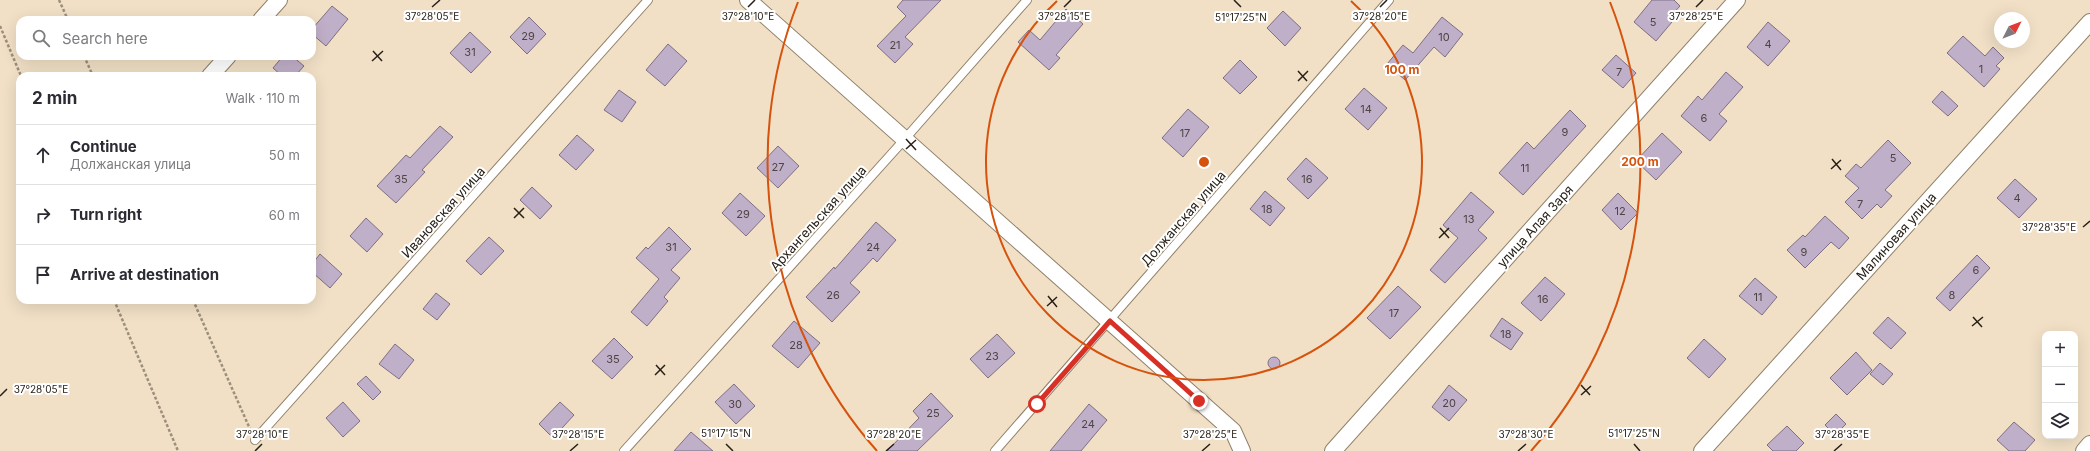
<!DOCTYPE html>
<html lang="en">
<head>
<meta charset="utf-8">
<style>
	body { margin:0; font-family:Inter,sans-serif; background:#f7f7f7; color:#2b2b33 }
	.controls { position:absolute; right:12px; bottom:12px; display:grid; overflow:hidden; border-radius:8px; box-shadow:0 4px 16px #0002 }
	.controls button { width:36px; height:36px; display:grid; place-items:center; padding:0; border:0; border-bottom:1px solid #e1e1e2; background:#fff; color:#2b2b33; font:20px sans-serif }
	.compass { position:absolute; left:1994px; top:12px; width:36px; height:36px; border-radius:50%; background:#fff; box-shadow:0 4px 16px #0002; rotate:48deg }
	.stop { position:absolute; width:12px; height:12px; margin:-9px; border:3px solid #d93025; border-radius:50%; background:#fff }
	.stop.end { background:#d93025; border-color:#fff; box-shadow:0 1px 4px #0008 }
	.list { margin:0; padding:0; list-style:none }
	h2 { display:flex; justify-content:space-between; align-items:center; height:52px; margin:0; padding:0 16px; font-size:17px }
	h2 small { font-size:13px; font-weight:400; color:#7c7c81 }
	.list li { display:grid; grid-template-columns:26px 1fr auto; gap:12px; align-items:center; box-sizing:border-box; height:60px; padding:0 16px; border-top:1px solid #e1e1e2 }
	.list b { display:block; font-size:15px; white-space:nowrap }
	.list p { margin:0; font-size:13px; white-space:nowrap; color:#7c7c81 }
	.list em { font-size:13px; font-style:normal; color:#7c7c81 }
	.icon { flex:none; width:22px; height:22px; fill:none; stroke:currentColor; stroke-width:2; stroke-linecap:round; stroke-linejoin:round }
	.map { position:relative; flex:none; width:2090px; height:451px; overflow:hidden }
	.search { position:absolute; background:#fff; box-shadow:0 4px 16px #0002; left:16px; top:16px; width:300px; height:44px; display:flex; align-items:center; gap:10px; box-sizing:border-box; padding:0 14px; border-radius:12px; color:#7c7c81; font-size:15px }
	.panel { position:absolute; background:#fff; box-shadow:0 4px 16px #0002; left:16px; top:72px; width:300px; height:232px; border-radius:12px }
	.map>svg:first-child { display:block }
	.building { fill:#c0afc8; stroke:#7e6e85 }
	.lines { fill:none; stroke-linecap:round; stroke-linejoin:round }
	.lane-casing { stroke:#908069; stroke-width:10 }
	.street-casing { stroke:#908069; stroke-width:18 }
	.path { stroke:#9c8f7c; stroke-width:2.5; stroke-dasharray:3 2; stroke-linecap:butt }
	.lane { stroke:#fff; stroke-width:8 }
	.street { stroke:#fff; stroke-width:16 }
	.route { stroke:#d93025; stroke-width:5 }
	.ticks { fill:none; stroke:#272017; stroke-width:1.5 }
	.ring { fill:none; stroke:#d5530d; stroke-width:2 }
	.labels { text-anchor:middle; stroke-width:4; stroke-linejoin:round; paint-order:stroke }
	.number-label { font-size:11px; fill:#4d4443 }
	.street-label { font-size:13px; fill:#272017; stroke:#fff }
	.ticks-label { font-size:10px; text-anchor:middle; fill:#272017; stroke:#fff; stroke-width:4; stroke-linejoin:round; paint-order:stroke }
	.centre { fill:#d5530d; stroke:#fff; stroke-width:2 }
	.ring-label { font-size:12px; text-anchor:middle; font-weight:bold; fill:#d5530d; stroke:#fff; stroke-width:4; stroke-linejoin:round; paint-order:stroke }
</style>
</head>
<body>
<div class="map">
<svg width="2090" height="451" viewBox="0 0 2090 451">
	<rect width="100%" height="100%" fill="#f1e0c6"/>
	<path class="building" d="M903 0H941L905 37 913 44 895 63 877 46 906 16 897 7Z
		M1652 0H1674L1680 6 1668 19 1672 22 1656 41 1634 22Z
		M332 6 348 19 326 46 312 34V29Z
		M1066 9 1083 24 1056 55 1060 58 1049 70 1018 42 1029 30 1040 40Z
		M1283 11 1301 28 1285 46 1267 28Z
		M529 17 546 34 527 54 510 37Z
		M1442 17 1463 34 1445 57 1434 47 1405 80 1387 64 1403 45 1413 53Z
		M1768 22 1790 41 1768 66 1747 47Z
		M470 32 491 52 471 73 450 53Z
		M1963 36 1985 56 1993 47 2004 58 1996 66 2000 69 1984 87 1947 53Z
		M668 44 687 61 665 86 646 70Z
		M1616 55 1636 73 1623 88 1602 70Z
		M283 56H292L304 66 295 76H282L273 68Z
		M1240 60 1257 77 1240 94 1223 78Z
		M1726 72 1743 87 1719 114 1727 121 1710 141 1681 116 1698 96 1702 100Z
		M1364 88 1387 108 1368 130 1345 109Z
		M619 90 636 102 622 122 604 110Z
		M1942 91 1958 106 1948 116 1932 102Z
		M1188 109 1209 127 1183 157 1162 138Z
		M1570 110 1586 126 1523 195 1499 173 1527 142 1534 149Z
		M440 126 453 137 422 170 425 172 396 203 377 186 406 155 410 158Z
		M1662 133 1682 152 1656 180 1636 161Z
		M577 135 594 150 576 170 559 155Z
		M1888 140 1911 163 1885 190 1892 196 1881 208 1877 204 1862 219 1845 202 1859 188 1845 176 1856 164 1861 168Z
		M778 146 799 166 778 188 757 168Z
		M1306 158 1328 178 1308 199 1287 179Z
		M2015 179 2037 199 2019 218 1997 198Z
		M532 187 552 206 540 219 520 200Z
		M1265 191 1285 208 1270 226 1250 209Z
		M1471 192 1494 212 1478 230 1487 238 1445 283 1430 270 1458 238 1443 225Z
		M740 193 765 216 746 236 722 213Z
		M1618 193 1638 213 1621 230 1602 210Z
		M1825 216 1849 238 1839 249 1831 242 1805 268 1787 250 1803 235 1805 237Z
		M366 218 383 234 367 252 350 236Z
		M876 222 896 240 877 262 873 258 850 283 860 292 832 322 806 297 834 267 835 269Z
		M669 227 691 249 671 270 680 278 664 297 668 301 647 326 631 312 659 279 636 258 646 247 648 249Z
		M489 237 504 251 481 275 466 261Z
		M320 254 342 274 330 288 312 272V264Z
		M1977 255 1990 268 1950 311 1936 298Z
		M1545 277 1565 294 1541 321 1521 303Z
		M1755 278 1777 297 1762 315 1739 296Z
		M1398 286 1421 307 1390 339 1367 318Z
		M436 293 450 304 437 320 423 309Z
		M1888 317 1906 333 1891 349 1873 333Z
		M1502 318 1523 333 1511 350 1490 336Z
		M794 321 820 343 798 368 772 346Z
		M997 334 1015 353 988 378 970 359Z
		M614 338 633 357 612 379 592 361Z
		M1704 339 1726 359 1709 378 1687 358Z
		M395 344 414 360 399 379 379 364Z
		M1856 352 1872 370 1847 395 1830 378Z
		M1268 363a6 6 0 1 1 12 0a6 6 0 1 1-12 0Z
		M1880 363 1893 374 1883 385 1870 374Z
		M366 376 381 392 373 400 357 384Z
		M734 384 755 406 736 424 715 402Z
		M1449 385 1467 400 1449 421 1432 407Z
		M931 393 953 416 917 451H887L919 418 913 411Z
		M343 402 360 421 343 437 326 418Z
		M560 402 574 415 553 438 539 424Z
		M1089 404 1107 420 1081 451H1050Z
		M1836 414 1846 424 1835 435 1825 425Z
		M2014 422 2035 440 2025 451H2009L1997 440Z
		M1787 426 1804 443 1796 451H1773L1767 445Z
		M691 432 713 451H674Z"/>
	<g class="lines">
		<defs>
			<path id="lane" d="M255 440 648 0
				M624 451 904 140 1027 0
				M995 451 1389 0"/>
			<path id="street" d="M748 0 1233 431 1242 451
				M261 20 279 0
				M210 76 228 56
				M1333 451 1737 0
				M1702 451 2090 22
				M2084 451 2090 444"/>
		</defs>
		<use href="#lane" class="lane-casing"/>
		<use href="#street" class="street-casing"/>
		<path class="path" d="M59 0 68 20
			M0 26 21 76
			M84 56 93 76
			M114 300 178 451
			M193 300 250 429"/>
		<use href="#lane" class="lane"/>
		<use href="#street" class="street"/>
	</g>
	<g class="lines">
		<path class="route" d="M1037 404 1110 321 1199 401"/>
	</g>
	<path class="ticks" d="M1234 0 1241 7M432 7 440 0M748 7 755 0M1064 7 1071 0M1380 7 1387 0M1696 7 1703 0M373 51 382 61M372 61 383 51M1298 71 1307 81M1298 81 1308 71M906 139 916 150M906 149 916 140M1832 159 1841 170M1831 169 1841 160M514 208 524 218M514 218 524 208M2083 227 2090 221M1440 228 1449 238M1439 238 1449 228M1048 296 1057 307M1047 306 1057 297M1973 317 1982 327M1972 326 1983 317M656 365 665 375M655 375 665 365M1581 385 1590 395M1581 395 1591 386M0 396 7 389M726 444 733 451M1634 444 1640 451M255 451 262 444M570 451 578 444M886 451 894 444M1202 451 1210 444M1518 451 1526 444M1834 451 1842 444"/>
	<g class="ring">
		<path d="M1351 1A218 218 0 1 1 1057 1"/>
		<path d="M877 451A436 436 0 0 1 798 2M1610 2A436 436 0 0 1 1531 451"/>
	</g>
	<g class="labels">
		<g class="number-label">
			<text x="1653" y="26">5</text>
			<text x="528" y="40">29</text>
			<text x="1444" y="41">10</text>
			<text x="1768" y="48">4</text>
			<text x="895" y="49">21</text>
			<text x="470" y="56">31</text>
			<text x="1981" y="73">1</text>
			<text x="1619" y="76">7</text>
			<text x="1366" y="113">14</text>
			<text x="1704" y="122">6</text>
			<text x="1565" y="136">9</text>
			<text x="1185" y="137">17</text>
			<text x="1893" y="162">5</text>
			<text x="778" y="171">27</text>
			<text x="1525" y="172">11</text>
			<text x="401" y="183">35</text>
			<text x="1307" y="183">16</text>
			<text x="2017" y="202">4</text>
			<text x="1860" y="208">7</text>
			<text x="1267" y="213">18</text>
			<text x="1620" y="215">12</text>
			<text x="743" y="218">29</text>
			<text x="1469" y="223">13</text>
			<text x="671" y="251">31</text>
			<text x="873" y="251">24</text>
			<text x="1804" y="256">9</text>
			<text x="1976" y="274">6</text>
			<text x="833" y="299">26</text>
			<text x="1952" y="299">8</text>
			<text x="1758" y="301">11</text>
			<text x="1543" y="303">16</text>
			<text x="1394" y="317">17</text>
			<text x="1506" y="338">18</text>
			<text x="796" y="349">28</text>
			<text x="992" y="360">23</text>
			<text x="613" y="363">35</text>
			<text x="1449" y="407">20</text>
			<text x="735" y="408">30</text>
			<text x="933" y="417">25</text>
			<text x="1088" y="428">24</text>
		</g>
		<g class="street-label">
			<text transform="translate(443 212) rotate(-48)" y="5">Ивановская улица</text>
			<text transform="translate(818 218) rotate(-48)" y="5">Архангельская улица</text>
			<text transform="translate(1183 218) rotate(-49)" y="5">Должанская улица</text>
			<text transform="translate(1535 226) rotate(-48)" y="5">улица Алая Заря</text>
			<text transform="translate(1896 236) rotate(-48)" y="5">Малиновая улица</text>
		</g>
	</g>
	<g class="ticks-label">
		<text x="432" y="20">37°28'05"E</text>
		<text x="1380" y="20">37°28'20"E</text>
		<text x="748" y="20">37°28'10"E</text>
		<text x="1064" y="20">37°28'15"E</text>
		<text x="1696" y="20">37°28'25"E</text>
		<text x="1241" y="21">51°17'25"N</text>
		<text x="2049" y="231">37°28'35"E</text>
		<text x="41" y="393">37°28'05"E</text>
		<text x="726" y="437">51°17'15"N</text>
		<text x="1634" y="437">51°17'25"N</text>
		<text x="262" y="438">37°28'10"E</text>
		<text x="578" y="438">37°28'15"E</text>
		<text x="894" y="438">37°28'20"E</text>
		<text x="1210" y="438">37°28'25"E</text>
		<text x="1526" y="438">37°28'30"E</text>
		<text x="1842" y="438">37°28'35"E</text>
	</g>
	<circle cx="1204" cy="162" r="6" class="centre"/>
	<g class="ring-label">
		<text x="1402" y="74">100 m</text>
		<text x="1640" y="166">200 m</text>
	</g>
</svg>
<div class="controls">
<button>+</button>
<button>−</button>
<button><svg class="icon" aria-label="layers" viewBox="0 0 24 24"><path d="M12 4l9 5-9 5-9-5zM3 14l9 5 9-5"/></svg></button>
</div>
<svg class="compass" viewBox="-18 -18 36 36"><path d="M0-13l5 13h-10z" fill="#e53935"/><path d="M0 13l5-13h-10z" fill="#7c7c81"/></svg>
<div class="stop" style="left:1037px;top:404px"></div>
<div class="stop end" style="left:1199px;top:401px"></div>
<div class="search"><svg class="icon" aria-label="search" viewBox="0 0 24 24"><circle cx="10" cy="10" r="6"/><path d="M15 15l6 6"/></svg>Search here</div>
<section class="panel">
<h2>2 min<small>Walk · 110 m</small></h2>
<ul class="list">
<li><svg class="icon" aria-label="ahead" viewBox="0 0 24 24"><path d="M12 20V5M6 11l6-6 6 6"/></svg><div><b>Continue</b><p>Должанская улица</p></div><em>50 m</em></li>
<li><svg class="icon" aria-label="right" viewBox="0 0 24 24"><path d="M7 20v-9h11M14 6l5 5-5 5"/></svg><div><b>Turn right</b></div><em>60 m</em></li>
<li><svg class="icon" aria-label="arrive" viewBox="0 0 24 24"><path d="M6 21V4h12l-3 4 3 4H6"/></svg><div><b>Arrive at destination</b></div></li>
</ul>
</section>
</div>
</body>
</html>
